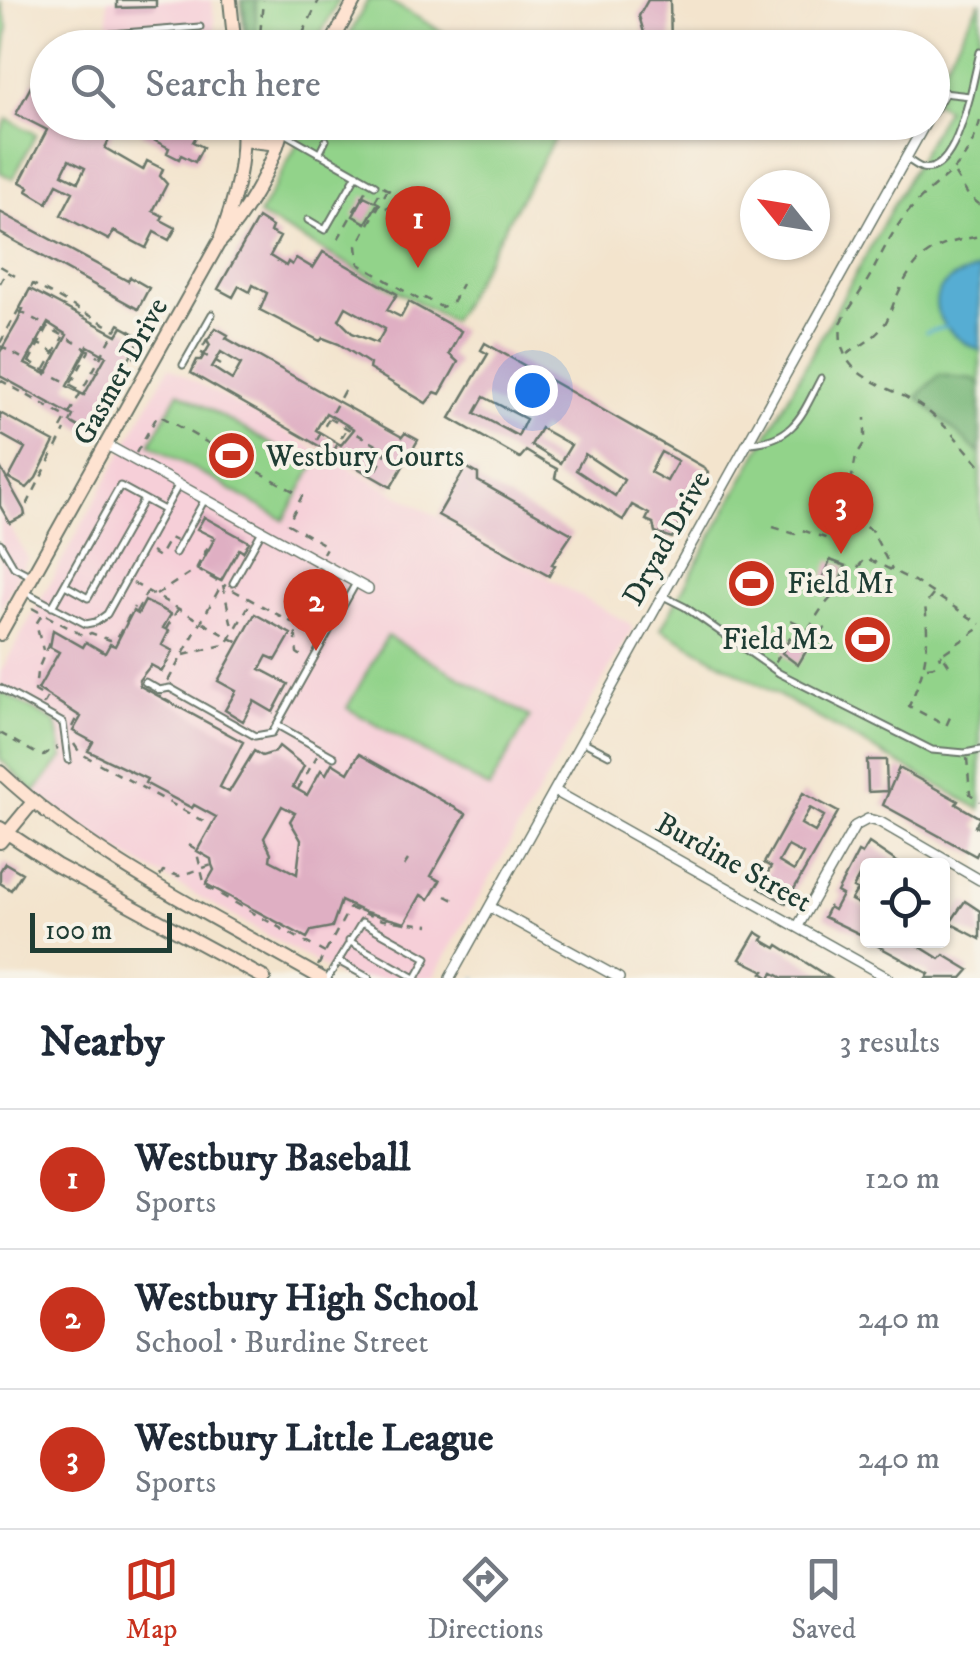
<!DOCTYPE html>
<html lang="en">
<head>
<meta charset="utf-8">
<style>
	body { margin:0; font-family:"IM FELL DW Pica",serif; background:#f2f2f3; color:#1f2937 }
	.controls { position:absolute; right:30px; bottom:30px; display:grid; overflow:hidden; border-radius:10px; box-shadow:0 2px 8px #0004 }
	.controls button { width:90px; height:90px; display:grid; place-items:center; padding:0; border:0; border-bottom:2px solid #e0e1e3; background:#fff; color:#1f2937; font:50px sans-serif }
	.compass { position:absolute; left:740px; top:170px; width:90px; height:90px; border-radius:50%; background:#fff; box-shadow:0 2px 8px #0004; rotate:300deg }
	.scale { position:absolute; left:30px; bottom:25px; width:142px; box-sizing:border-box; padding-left:10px; border:5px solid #1f3d34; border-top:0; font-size:28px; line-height:35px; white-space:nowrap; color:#1f3d34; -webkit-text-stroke:8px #f7f3e8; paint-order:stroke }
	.you { position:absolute; left:532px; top:390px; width:35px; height:35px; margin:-25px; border:8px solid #fff; border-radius:50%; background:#1a73e8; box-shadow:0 0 0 15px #1a73e833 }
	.badge { display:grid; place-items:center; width:65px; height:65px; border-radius:50%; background:#c8321e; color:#fff; font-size:32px; font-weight:700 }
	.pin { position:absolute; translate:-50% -82px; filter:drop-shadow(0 2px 5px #0008) }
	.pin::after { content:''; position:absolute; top:52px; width:35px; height:30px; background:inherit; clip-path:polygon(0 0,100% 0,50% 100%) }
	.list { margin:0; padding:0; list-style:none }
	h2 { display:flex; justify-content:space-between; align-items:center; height:130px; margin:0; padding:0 40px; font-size:42px }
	h2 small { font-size:32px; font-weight:400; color:#747a83 }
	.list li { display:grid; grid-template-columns:65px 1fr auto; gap:30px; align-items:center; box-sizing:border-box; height:140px; padding:0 40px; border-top:2px solid #e0e1e3 }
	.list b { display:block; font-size:38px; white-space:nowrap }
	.list p { margin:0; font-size:32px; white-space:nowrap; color:#747a83 }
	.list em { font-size:32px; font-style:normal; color:#747a83 }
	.icon { flex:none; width:55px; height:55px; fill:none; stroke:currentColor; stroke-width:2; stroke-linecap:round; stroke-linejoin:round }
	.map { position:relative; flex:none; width:980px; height:978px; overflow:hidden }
	.search { position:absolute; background:#fff; box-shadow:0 2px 8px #0004; left:30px; right:30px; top:30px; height:110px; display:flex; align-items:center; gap:25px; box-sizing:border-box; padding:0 35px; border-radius:55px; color:#747a83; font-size:38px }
	.sheet { height:550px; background:#fff }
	nav { display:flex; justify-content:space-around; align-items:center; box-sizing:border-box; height:140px; border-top:2px solid #e0e1e3; background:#fff; font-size:28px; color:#747a83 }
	nav a { display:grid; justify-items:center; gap:5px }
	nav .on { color:#c8321e }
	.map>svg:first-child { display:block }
	.built { fill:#f6cfd8 }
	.green { fill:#92d38a; stroke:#58885f; stroke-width:2.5 }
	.forest { fill:#75b576; stroke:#4a7955; stroke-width:2.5 }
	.water { fill:#56add3; stroke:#3a7584; stroke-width:2.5 }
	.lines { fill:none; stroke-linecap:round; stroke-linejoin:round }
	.stream { stroke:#56add3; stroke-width:2.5 }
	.building { fill:#dfafc3; fill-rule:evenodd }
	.lane-casing { stroke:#69776a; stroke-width:9 }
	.street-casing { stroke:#69776a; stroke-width:12 }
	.secondary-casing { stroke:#69776a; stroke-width:16 }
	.path { stroke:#69776a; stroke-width:2.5; stroke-dasharray:8 8; stroke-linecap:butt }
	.lane { stroke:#fff; stroke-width:5 }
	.street { stroke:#fff; stroke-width:9 }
	.secondary { stroke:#fee3d1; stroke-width:12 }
	.labels { text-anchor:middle; stroke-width:8; stroke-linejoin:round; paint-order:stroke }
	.street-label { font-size:30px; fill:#1f3d34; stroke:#f7f3e8 }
	.poi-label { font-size:30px; fill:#1f3d34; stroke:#f7f3e8; text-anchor:start }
</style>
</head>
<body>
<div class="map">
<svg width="980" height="978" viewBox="0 0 980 978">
	<rect width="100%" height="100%" fill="#f7f3e8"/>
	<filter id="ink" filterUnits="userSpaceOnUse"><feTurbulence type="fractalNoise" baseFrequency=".01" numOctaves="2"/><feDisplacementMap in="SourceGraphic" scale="20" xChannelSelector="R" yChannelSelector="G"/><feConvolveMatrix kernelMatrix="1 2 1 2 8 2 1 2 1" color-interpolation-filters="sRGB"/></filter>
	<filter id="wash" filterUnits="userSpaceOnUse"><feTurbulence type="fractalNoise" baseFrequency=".0048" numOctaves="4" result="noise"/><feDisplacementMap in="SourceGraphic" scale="40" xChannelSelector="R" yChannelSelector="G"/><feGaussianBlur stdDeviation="2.25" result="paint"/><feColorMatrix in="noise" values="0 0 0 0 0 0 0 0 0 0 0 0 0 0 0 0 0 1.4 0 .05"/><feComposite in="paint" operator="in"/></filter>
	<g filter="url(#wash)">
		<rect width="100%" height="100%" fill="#f3e4cd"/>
		<path class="built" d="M107 0H212L217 47H109Z
			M169 367 630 624 632 629 433 978H343L104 843 28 787 0 760V673Z
			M0 510 28 558 0 610Z"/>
		<path class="green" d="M0 0 8 26 0 88Z
			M241 0H339L313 48 245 47Z
			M368 0H387L469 47H343Z
			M980 1V809L661 629 946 109 933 101V86Z
			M7 119 36 134 13 179 0 172V133Z
			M303 123H563L452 321 259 215 306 128 301 125Z
			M179 392 313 468 284 520 150 444Z
			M387 636 530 717 489 788 347 708Z
			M0 691 56 722 63 758 34 792 0 759Z"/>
		<path class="forest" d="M243 0H256V47H248Z
			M939 375 974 379 980 384V454L917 397Z"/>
		<path class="water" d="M980 268V350C954 341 915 305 950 280 959 274 971 272 980 268Z"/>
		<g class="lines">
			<path class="stream" d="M926 332 948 326
				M476 978H477"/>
		</g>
		<g id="blocks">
			<path class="building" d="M117 0H156V7L117 8Z
				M648 0H670L671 46H648L639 16Z
				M34 81 48 88V122H96L113 132 105 148 143 170 147 161 163 169 160 176 167 184 153 211 163 216 161 220 176 228 169 240 154 232 146 248 114 231 109 240 61 215 73 192 57 184 47 203 27 191 29 187 20 182 47 130 16 114ZM69 160 85 168 78 182 62 174Z
				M148 122H194L192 127 199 131 193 142 203 147 195 162 181 155 179 159 167 153 169 148 142 134Z
				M364 196 378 203 366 223 353 216Z
				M0 212 128 281 130 277 149 288 138 309 0 233Z
				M258 218 272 227 270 232 280 237 270 256 286 266 288 262 292 265 296 258 313 268 323 252 397 294 387 310 401 317 409 302 461 331 449 354 458 362 440 394 435 392 426 403 369 369 370 364 339 344 323 338 320 341 260 310 267 293 253 285 250 292 239 286 233 297 218 289ZM346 307 385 329 377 343 352 333 339 320Z
				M30 289 117 335 122 327 141 337 89 433 70 422 73 416 0 376V352L18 321 23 309 20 308ZM48 323 67 335 46 374 25 364ZM88 346 106 356 84 395 67 386Z
				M216 328 228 335 226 338 339 402 402 437 405 433 418 440 391 487 191 373 197 360H201L210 345 207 340ZM221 352 241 364 232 380 212 367ZM326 413 354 429 341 445 316 430Z
				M485 343 705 468 708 473 672 538 655 532 653 523 646 520 649 514 632 505 623 520 555 478 557 469 544 462 526 451 520 458 450 418 488 354 481 350ZM484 397 526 419 518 436 475 413ZM541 428 571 445 560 463 531 445ZM661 452 678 461 667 481 650 472ZM585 454 624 480 615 496 576 470Z
				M0 413 54 442 36 478 27 488 9 478 25 448 0 434Z
				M0 467 24 510 25 515 10 523 0 506Z
				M466 467 478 474V481L572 534 552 564 555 565 549 576 438 515Z
				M204 517 249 542 243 552 239 549 221 581 198 569 215 538 197 529Z
				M830 560 846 566 837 588 821 581Z
				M145 601 171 614 163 628 169 631 162 645 173 651 162 671 151 665 139 680 140 686 243 742 220 787 229 792 254 751 262 756 275 752 279 746 304 766 293 787 307 795 321 770 326 774 332 763 348 773 359 754 466 814 431 876 440 881 429 899 421 895 405 923 362 911 341 901 332 927 311 931 307 938 206 884 214 870 212 865 211 859 197 851 216 817 194 805 192 808 145 783 147 779 88 751 93 742 73 731 81 717 38 689 59 652 50 647 53 630 83 647 86 642 105 653 110 644 115 646 133 611 138 614ZM282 806 295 813 290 821 301 840 297 874 270 860 271 853 264 838Z
				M255 614 291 634 276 660 267 656 260 669 288 684 273 712 254 701 243 721 225 710 236 691 218 681Z
				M790 638 808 648 798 665 782 653Z
				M867 760H886L887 791 868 792Z
				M899 768 958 801 956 804 980 818 975 826 980 829V848L976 856 883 805Z
				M803 793 838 812 786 903 759 888 771 867 764 863ZM810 808 824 816 815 832 801 824ZM788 846 803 854 794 871 779 862Z
				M869 843 903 866H865L853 888 857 890 851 900 868 909V938L824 917 829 907 834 910 842 895 837 892 846 875 858 852 862 854Z
				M5 863 22 873 11 890 0 883V871Z
				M965 901 980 911V939L950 923Z
				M756 932 764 937 762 940 776 948 778 945 830 978H783L773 973 770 978 762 973 764 971 740 959Z
				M881 940H909L940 959 944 955 969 970 962 978H926L929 974 878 946Z"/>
		</g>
	</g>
	<g filter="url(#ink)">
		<use href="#blocks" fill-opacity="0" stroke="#69776a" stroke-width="2.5"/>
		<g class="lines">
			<defs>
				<path id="lane" d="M112 48 111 34 200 27
					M943 93 970 96 980 52
					M282 132 375 185
					M319 154 326 140
					M907 159C912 162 917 166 922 168 951 175 965 114 970 96
					M308 220 325 230 357 174
					M183 365 212 314
					M750 443C795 440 802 414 821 378
					M0 543 14 567 31 576
					M175 553 205 499
					M233 583 262 531
					M65 585 88 598 144 499
					M27 593 86 624 96 622 107 614 179 484
					M663 596 685 607 779 673 932 750 965 753 980 750
					M52 607 120 486 164 510
					M145 682 159 690 170 688 255 736 272 733 356 583
					M0 688 63 723 68 760
					M277 725 334 757
					M582 741 609 755
					M349 941 415 978
					M338 961 369 978
					M328 978 362 922 427 958 416 978"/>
				<path id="street" d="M932 112 943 93
					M107 445 368 589
					M555 791 888 978
					M490 907 619 978
					M798 926 855 826 868 819 880 822 980 880
					M450 978 926 122"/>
				<path id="secondary" d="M230 0 235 48
					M329 48 355 0
					M243 140 269 143 286 122
					M221 237C235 199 245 163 242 122
					M0 634 218 244C243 219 273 166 281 132
					M0 772C93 859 211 915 321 978
					M0 828 56 865 264 978
					M0 842 33 802"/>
			</defs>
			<use href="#lane" class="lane-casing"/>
			<use href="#street" class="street-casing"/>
			<use href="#secondary" class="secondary-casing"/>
			<path class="path" d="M259 48 263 0
				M296 48 319 0
				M980 121C965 174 942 173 910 210 892 230 882 254 870 276 861 292 850 307 841 323 835 379 882 381 919 405 942 420 962 445 980 465
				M955 174 968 195 980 205
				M388 189 357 246 359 264 423 302 425 298 441 307 451 304 462 284
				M375 201 383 187 410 202 378 210
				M338 239 367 188
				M0 266 7 270 0 283
				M8 272 19 278
				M19 311 47 326
				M207 339 200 352 208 357
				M35 342 60 356
				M0 343 33 284 116 330
				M0 346 82 391
				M847 354C860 346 875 338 884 325 890 317 892 305 897 296 916 253 935 244 980 236
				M216 361 221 364
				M29 362 48 327 99 356
				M45 369 63 337
				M0 380 66 417
				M71 383 89 351
				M329 418 387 451 375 473
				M61 428 123 317
				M317 440 345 389
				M88 443 144 340 119 324
				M333 452 347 428
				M136 453 158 415 164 418 302 496 288 524 327 546 323 553
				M27 505 65 430
				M845 513 856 456 865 442V418
				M773 527 795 534 802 530 828 539 845 515 872 531 892 570
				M151 552 159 557 170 538 176 541
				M196 569 226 586
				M133 583 239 643
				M223 585 233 631
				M233 590 295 624 297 653 306 659
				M156 595 196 569 212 539
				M933 595 925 605C930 647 926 668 909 706L946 726 952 713
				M32 608 84 636 91 633 110 640 117 638 134 607
				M136 612 147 592
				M41 616 36 624 43 650
				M791 620 799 624 801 638
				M166 629 178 609
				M804 638 826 628
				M799 643 822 608 866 558 914 581 980 624
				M184 655 227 644 252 600
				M775 662 785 647
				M949 665 942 654 980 628
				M927 667 934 666 942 654
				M168 681 222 584
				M43 705 47 698 35 691 37 672 51 638
				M72 727 78 715
				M0 733 37 754 43 756 55 747 58 749
				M74 744 80 753 208 824
				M967 758 970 794 980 801
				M298 789 317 756
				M189 845 196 849 205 886 325 953
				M404 866 408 860
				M160 876 163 871 179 876 212 865
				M446 896 458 902
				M349 908 383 920 429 925
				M318 966 350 907"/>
			<use href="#lane" class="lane"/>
			<use href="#street" class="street"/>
			<use href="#secondary" class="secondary"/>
		</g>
	</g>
	<defs>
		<symbol id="stadium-disc" viewBox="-11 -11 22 22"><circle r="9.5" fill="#c8321e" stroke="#f7f3e8"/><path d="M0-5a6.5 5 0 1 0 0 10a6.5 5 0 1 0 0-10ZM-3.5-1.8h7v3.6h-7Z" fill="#fff"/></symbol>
	</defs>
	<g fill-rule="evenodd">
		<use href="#stadium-disc" x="204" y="428" width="55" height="55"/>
		<use href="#stadium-disc" x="724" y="556" width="55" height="55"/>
		<use href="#stadium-disc" x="840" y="612" width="55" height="55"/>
	</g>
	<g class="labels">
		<g class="street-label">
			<text transform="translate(120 371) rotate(-61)" y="10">Gasmer Drive</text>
			<text transform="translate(666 538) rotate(-61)" y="10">Dryad Drive</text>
			<text transform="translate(734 862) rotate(29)" y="10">Burdine Street</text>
		</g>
		<g class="poi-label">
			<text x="266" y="466">Westbury Courts</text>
			<text x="787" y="593">Field M1</text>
			<text x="833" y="649" text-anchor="end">Field M2</text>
		</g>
	</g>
</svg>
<div class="controls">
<button><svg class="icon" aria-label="locate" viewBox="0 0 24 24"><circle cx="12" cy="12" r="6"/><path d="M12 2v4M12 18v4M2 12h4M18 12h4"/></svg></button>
</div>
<svg class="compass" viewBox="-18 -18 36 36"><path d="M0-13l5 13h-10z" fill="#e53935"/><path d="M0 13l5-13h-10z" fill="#747a83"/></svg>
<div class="scale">100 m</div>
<div class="you"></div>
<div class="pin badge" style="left:418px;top:268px">1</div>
<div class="pin badge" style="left:316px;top:651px">2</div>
<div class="pin badge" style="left:841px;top:554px">3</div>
<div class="search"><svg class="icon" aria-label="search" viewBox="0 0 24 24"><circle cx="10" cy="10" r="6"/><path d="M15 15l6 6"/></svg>Search here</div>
</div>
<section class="sheet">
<h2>Nearby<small>3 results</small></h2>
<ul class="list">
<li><span class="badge">1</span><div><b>Westbury Baseball</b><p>Sports</p></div><em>120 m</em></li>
<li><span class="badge">2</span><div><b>Westbury High School</b><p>School · Burdine Street</p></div><em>240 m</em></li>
<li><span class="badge">3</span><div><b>Westbury Little League</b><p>Sports</p></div><em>240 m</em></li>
</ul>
</section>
<nav>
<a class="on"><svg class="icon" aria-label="map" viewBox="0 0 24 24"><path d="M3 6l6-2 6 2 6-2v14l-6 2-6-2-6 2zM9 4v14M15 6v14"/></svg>Map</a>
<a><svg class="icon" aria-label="directions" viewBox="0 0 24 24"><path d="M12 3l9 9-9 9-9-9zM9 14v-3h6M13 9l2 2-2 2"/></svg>Directions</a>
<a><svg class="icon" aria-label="saved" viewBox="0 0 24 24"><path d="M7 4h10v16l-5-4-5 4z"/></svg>Saved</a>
</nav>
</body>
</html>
